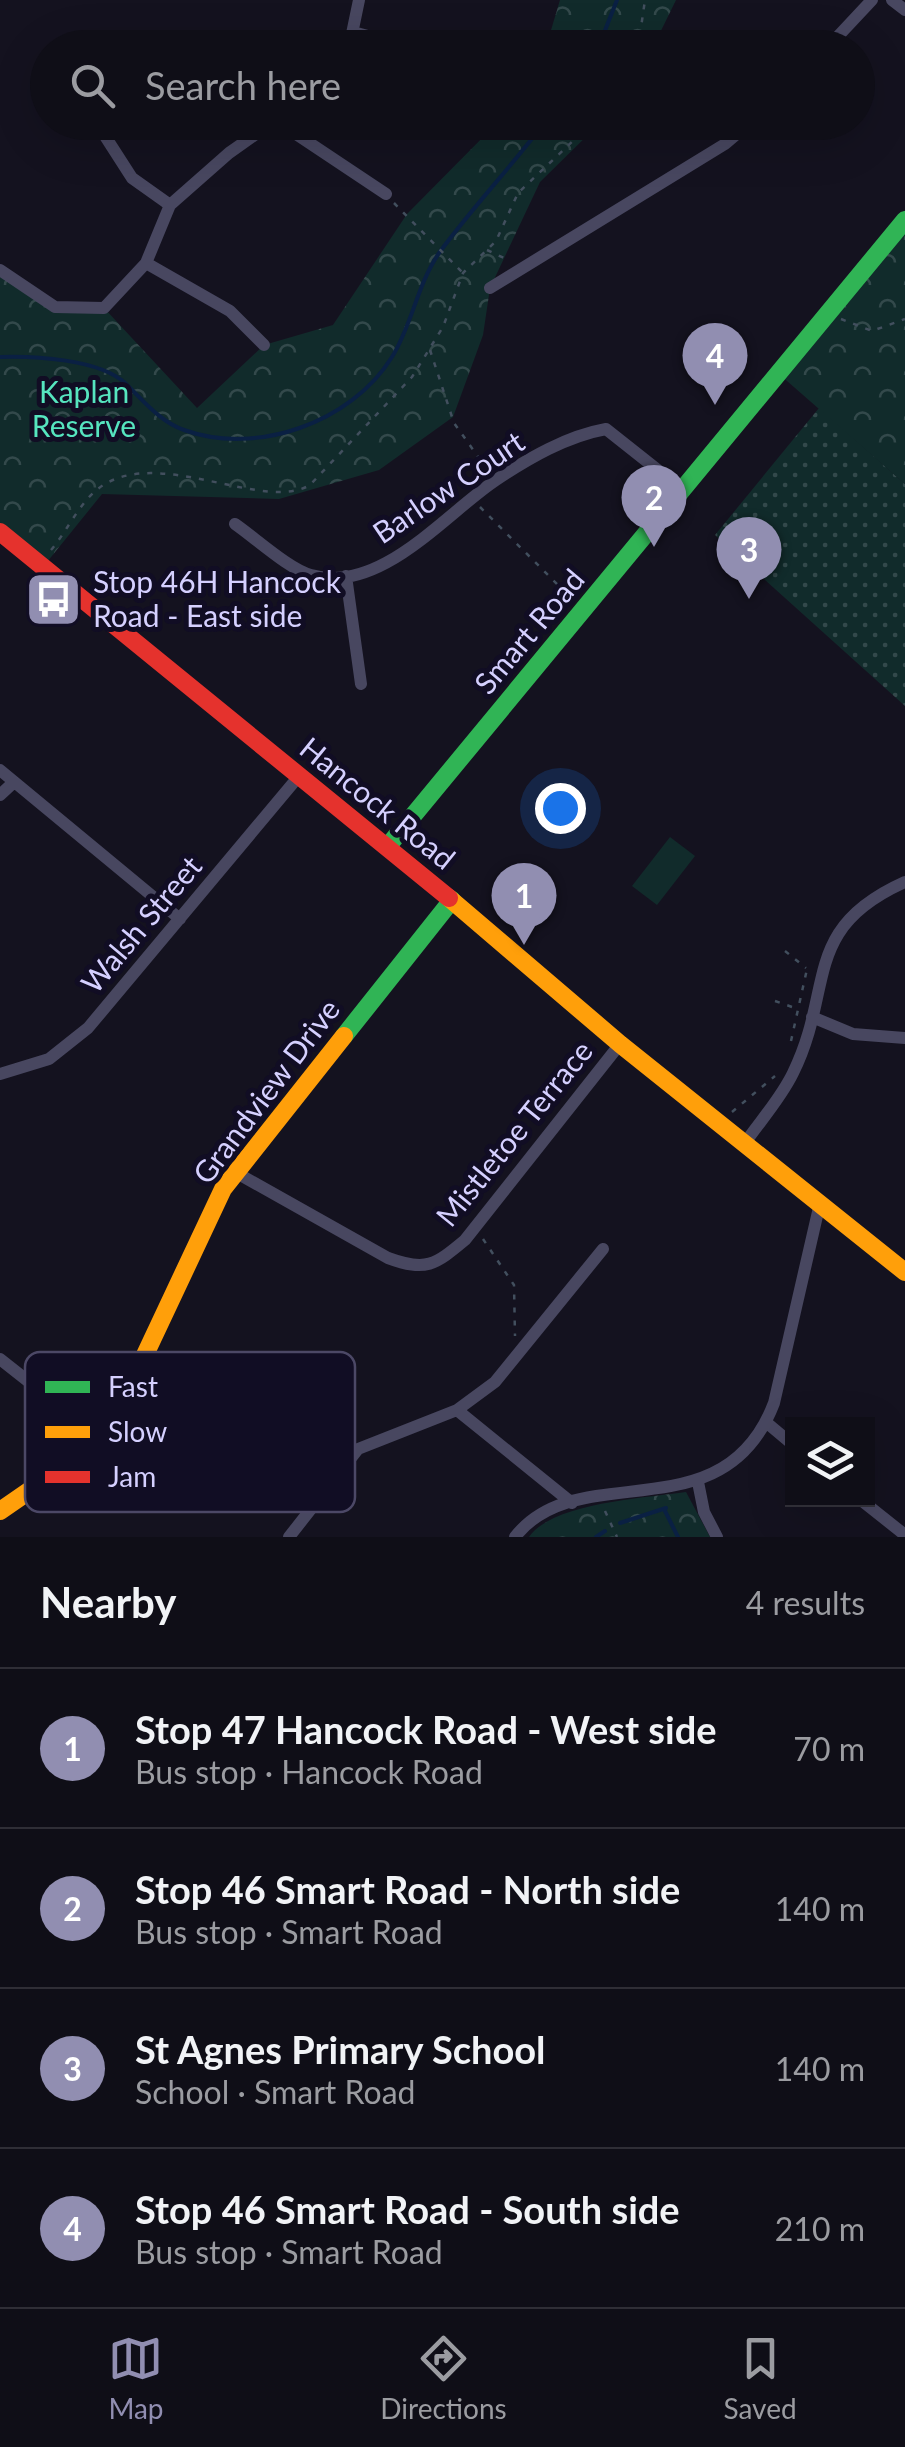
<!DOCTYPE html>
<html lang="en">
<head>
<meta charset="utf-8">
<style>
	body { margin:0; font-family:Lato,sans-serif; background:#1d1c24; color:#f1f3f6 }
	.controls { position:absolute; right:30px; bottom:30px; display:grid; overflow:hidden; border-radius:0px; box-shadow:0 10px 40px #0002 }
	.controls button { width:90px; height:90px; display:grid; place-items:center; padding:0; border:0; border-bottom:2px solid #2f2e36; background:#0f0e17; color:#f1f3f6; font:50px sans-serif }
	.you { position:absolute; left:560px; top:808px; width:35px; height:35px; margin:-25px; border:8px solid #fff; border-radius:50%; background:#1a73e8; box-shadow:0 0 0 15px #1a73e833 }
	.badge { display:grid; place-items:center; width:65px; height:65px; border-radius:50%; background:#918eb1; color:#fff; font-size:32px; font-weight:700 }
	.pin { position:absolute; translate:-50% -82px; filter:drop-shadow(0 2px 5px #0008) }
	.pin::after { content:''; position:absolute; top:52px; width:35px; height:30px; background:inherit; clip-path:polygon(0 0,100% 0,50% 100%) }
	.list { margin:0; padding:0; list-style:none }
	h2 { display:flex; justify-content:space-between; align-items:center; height:130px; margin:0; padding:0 40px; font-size:42px }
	h2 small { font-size:32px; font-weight:400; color:#9b9ca1 }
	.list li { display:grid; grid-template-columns:65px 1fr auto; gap:30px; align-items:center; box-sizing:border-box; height:160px; padding:0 40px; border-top:2px solid #2f2e36 }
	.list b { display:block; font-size:38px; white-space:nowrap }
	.list p { margin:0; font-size:32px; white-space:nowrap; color:#9b9ca1 }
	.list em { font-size:32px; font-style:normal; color:#9b9ca1 }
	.icon { flex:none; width:55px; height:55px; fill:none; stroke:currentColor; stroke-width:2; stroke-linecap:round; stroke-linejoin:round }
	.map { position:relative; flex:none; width:905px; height:1537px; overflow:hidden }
	.search { position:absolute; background:#0f0e17; box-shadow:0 10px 40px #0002; left:30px; right:30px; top:30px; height:110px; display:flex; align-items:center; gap:25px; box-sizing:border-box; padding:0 35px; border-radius:55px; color:#9b9ca1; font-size:38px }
	.sheet { height:770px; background:#0f0e17 }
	nav { display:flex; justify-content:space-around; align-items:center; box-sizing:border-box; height:140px; border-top:2px solid #2f2e36; background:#0f0e17; font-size:28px; color:#9b9ca1 }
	nav a { display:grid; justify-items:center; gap:5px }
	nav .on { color:#918eb1 }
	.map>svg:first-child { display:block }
	.grass { fill:url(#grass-dots) }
	.forest { fill:url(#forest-crowns) }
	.pitch { fill:#112b2b }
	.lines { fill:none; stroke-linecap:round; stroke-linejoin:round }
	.stream { stroke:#0a2043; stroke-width:4 }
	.path { stroke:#424f5e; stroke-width:2.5; stroke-dasharray:5 8; stroke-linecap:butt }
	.street { stroke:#484760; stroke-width:12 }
	.fast { stroke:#30b455; stroke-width:18 }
	.slow { stroke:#ff9f0a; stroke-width:18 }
	.jam { stroke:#e5322d; stroke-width:18 }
	.labels { text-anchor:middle; stroke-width:10; stroke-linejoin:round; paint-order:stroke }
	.park-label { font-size:30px; fill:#56e5bf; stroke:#110d24 }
	.street-label { font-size:30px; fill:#d5d0ff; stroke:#110d24 }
	.poi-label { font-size:30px; fill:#d5d0ff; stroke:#110d24; text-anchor:start }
	.key { fill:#110d24; stroke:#4c4866; stroke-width:2.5 }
	.key-label { font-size:28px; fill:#d5d0ff }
</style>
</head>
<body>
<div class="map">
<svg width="905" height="1537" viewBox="0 0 905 1537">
	<defs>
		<pattern id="grass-dots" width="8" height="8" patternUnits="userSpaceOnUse" patternTransform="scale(2.5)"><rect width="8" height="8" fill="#112b2b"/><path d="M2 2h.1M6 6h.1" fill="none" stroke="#33494b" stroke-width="1.8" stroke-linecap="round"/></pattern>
		<pattern id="forest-crowns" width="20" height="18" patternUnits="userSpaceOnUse" patternTransform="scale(2.5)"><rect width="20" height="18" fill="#112b2b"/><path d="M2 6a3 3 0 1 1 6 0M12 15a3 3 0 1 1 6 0" fill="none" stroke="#33494b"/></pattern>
	</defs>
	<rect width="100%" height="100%" fill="#14121f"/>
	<path class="grass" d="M819 408 905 484V706L715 535Z"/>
	<path class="forest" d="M560 0H676L653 47H546Z
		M497 123H600L540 182 490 288 483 335 453 417 379 470 279 499 102 494 43 567 0 532V274L55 307 104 308 197 408 264 345 333 325 407 214Z
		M905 220V484L779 374Z
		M686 1492 710 1537H529C552 1503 645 1498 686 1492Z"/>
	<path class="pitch" d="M670 837 695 856 657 905 632 886Z"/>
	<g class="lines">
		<path class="stream" d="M598 48 617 0
			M0 357C34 356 99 359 125 383 143 400 160 422 184 430 256 456 351 423 392 357 412 325 417 285 439 253 472 208 511 167 545 122
			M665 1511 678 1537
			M620 1523 666 1508
			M596 1537 605 1531"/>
		<path class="path" d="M638 48 645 0
			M394 203 462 272
			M487 250 506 259
			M841 319 872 331 905 319
			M430 350 454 423 489 472
			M480 507 573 600
			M51 550C69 529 81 498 105 484 164 449 264 512 310 485L412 377 443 327 463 273 496 241 518 193 593 122
			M785 951 806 968
			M775 1001 795 1008
			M791 1041 807 969
			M732 1112 775 1076
			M483 1239 514 1285 515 1336
			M605 1511 617 1537"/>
		<path class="street" d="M892 0 905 10
			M353 32 412 48
			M349 48 359 0
			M827 48 872 0
			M96 122 132 178 170 205
			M278 122 386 194
			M146 263 230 311 264 345
			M0 270 55 307 104 308 146 263 170 205 229 153 273 122
			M490 288 725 144 751 122
			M235 524C254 537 290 570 311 575 380 595 445 514 496 480 529 458 567 436 606 429L683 490
			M346 576 361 684
			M0 770 180 919
			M0 795 14 782
			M812 1017 853 1034 905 1038
			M0 1074 49 1059 88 1028 299 776
			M745 1143C761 1120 781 1098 793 1073 835 988 800 929 905 882
			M235 1172 388 1258C426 1272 435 1265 465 1240L620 1044
			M0 1359 95 1434
			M457 1410 572 1503
			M767 1423 792 1444
			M698 1482 704 1512 717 1537
			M861 1500 905 1535
			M289 1537 358 1449 457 1410 495 1382 603 1249
			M515 1537C578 1455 723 1537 774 1403L820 1203"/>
		<path class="fast" d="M388 846 905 220
			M344 1036 452 900"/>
		<path class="slow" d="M449 898 620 1044 905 1272
			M0 1511 68 1464 90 1442 144 1357 223 1189 344 1036"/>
		<path class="jam" d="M0 532 449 898"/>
	</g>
	<defs>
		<symbol id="bus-square" viewBox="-11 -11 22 22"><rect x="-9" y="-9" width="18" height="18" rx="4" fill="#918eb1" stroke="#110d24"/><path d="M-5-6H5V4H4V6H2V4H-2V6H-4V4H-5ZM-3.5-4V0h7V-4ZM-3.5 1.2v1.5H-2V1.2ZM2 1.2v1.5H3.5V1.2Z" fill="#fff"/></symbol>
	</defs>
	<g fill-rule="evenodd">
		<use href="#bus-square" x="22" y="568" width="63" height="63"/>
	</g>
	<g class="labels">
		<g class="park-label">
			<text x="84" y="403">Kaplan<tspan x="84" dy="34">Reserve</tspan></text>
		</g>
		<g class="street-label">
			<text transform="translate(449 488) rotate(-34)" y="10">Barlow Court</text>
			<text transform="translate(530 632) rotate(-50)" y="10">Smart Road</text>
			<text transform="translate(377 804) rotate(39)" y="10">Hancock Road</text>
			<text transform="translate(142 925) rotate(-50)" y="10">Walsh Street</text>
			<text transform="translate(267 1092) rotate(-53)" y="10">Grandview Drive</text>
			<text transform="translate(515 1134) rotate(-51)" y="10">Mistletoe Terrace</text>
		</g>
		<g class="poi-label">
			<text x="93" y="593">Stop 46H Hancock<tspan x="93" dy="34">Road - East side</tspan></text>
		</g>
	</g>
	<rect x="25" y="1352" width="330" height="160" rx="15" class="key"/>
	<rect x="45" y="1381" width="45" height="12" fill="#30b455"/>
	<rect x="45" y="1426" width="45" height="12" fill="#ff9f0a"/>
	<rect x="45" y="1471" width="45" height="12" fill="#e5322d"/>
	<g class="key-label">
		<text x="108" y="1397">Fast</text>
		<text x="108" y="1442">Slow</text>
		<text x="108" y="1487">Jam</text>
	</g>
</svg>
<div class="controls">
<button><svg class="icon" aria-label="layers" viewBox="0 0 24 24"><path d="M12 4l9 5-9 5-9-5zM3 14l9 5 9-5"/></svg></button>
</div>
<div class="you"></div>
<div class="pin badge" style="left:524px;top:945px">1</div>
<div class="pin badge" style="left:654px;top:547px">2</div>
<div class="pin badge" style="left:749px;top:599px">3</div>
<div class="pin badge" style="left:715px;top:405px">4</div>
<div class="search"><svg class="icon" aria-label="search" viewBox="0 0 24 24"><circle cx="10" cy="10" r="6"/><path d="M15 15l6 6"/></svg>Search here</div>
</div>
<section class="sheet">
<h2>Nearby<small>4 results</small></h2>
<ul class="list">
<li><span class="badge">1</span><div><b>Stop 47 Hancock Road - West side</b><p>Bus stop · Hancock Road</p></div><em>70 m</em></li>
<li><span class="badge">2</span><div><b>Stop 46 Smart Road - North side</b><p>Bus stop · Smart Road</p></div><em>140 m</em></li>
<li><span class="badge">3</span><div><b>St Agnes Primary School</b><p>School · Smart Road</p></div><em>140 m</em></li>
<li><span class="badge">4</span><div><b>Stop 46 Smart Road - South side</b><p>Bus stop · Smart Road</p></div><em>210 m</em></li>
</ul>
</section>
<nav>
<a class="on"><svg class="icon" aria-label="map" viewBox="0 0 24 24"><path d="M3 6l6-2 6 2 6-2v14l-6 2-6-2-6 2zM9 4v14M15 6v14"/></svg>Map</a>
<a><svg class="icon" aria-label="directions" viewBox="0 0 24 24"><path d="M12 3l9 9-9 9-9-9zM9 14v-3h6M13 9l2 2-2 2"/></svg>Directions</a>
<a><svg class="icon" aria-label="saved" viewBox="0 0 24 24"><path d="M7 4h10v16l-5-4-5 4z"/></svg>Saved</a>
</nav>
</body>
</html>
